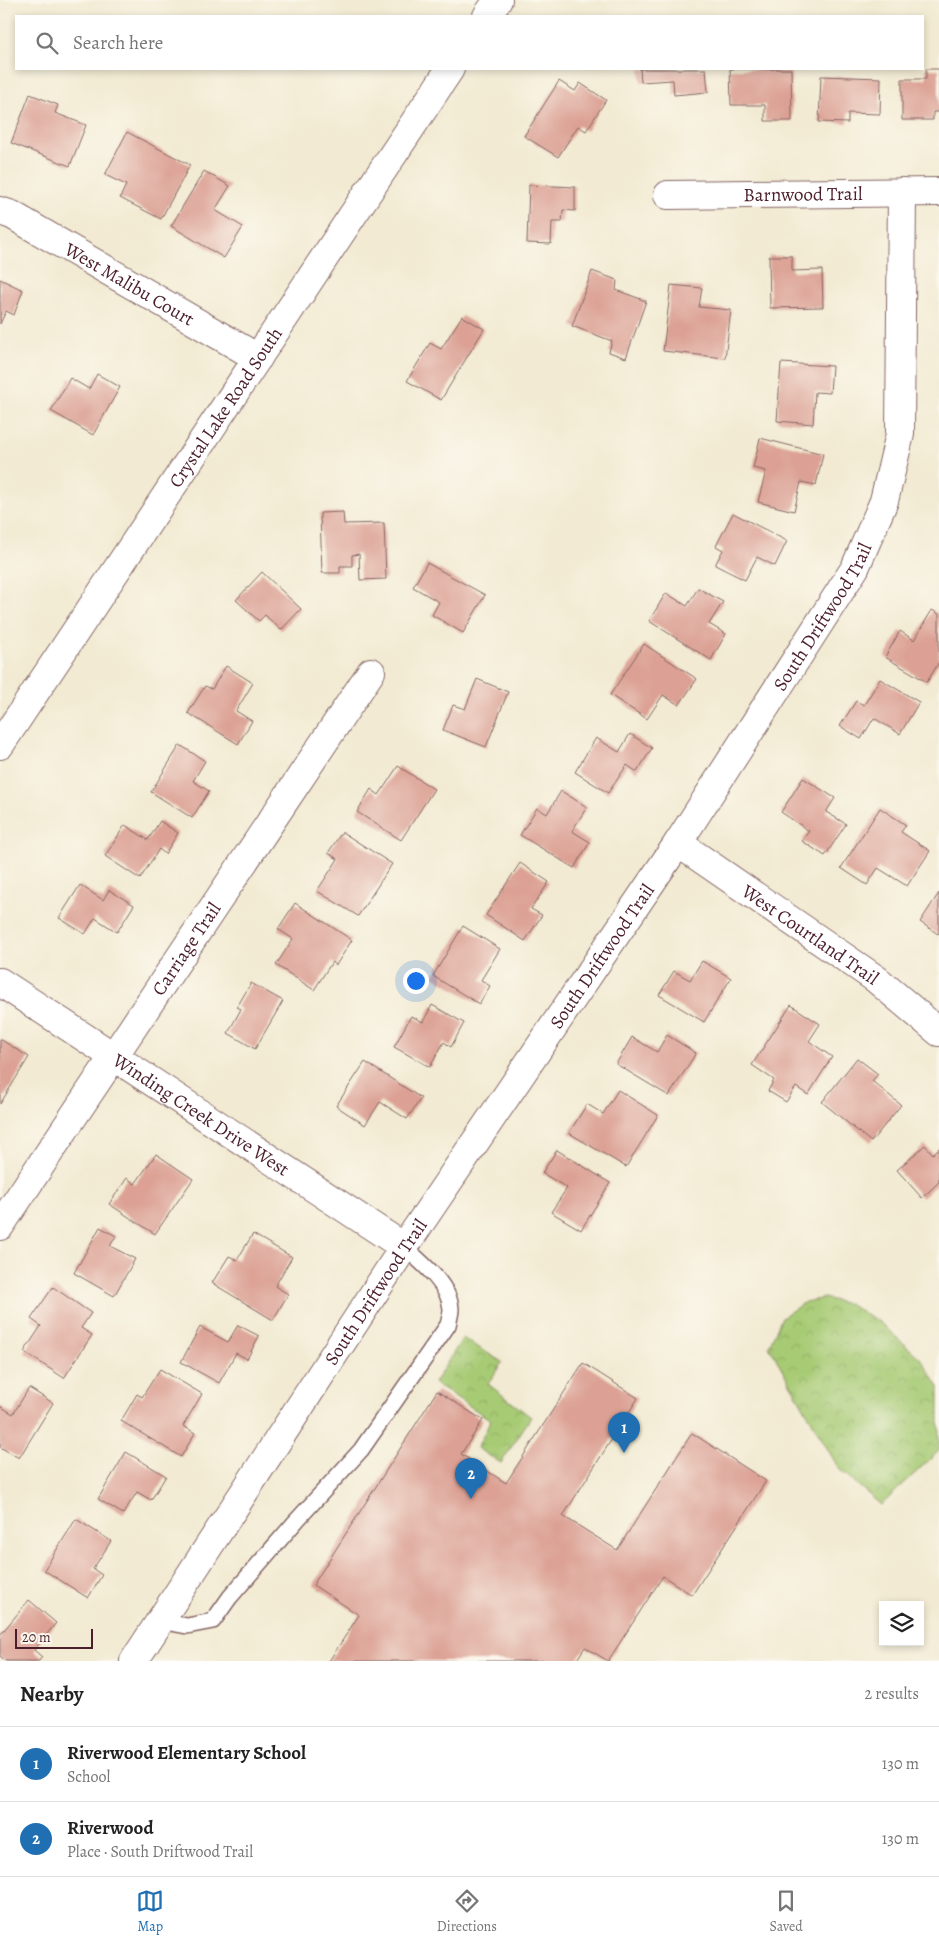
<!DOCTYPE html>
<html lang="en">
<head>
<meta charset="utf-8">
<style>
	body { margin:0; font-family:Alegreya,serif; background:#f6f6f6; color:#222 }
	.controls { position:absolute; right:15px; bottom:15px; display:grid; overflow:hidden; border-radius:0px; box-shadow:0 2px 8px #0003 }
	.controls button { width:45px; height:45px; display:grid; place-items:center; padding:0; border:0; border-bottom:1px solid #e0e0e0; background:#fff; color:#222; font:25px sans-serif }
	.scale { position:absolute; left:15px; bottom:12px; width:78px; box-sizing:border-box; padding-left:5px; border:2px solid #4a1f2b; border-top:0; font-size:14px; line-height:18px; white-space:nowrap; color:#4a1f2b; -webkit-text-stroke:4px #fbf7ec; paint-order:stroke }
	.you { position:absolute; left:415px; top:980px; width:18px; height:18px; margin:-12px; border:4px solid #fff; border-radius:50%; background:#1a73e8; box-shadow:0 0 0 8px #1a73e833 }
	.badge { display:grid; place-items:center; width:32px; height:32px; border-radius:50%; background:#1f6fb2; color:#fff; font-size:16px; font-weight:700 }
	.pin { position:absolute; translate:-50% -41px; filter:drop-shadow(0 1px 2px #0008) }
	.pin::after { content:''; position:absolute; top:26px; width:18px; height:15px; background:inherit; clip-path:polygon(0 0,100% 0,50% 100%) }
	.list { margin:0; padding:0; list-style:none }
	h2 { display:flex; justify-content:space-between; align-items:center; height:65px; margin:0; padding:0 20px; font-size:21px }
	h2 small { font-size:16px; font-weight:400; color:#767676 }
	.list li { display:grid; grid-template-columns:32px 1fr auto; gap:15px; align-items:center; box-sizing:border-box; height:75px; padding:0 20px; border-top:1px solid #e0e0e0 }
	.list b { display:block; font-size:19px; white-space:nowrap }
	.list p { margin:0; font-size:16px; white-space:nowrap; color:#767676 }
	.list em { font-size:16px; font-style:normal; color:#767676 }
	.icon { flex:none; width:28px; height:28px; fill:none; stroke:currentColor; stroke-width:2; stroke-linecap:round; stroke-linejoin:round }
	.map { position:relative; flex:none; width:939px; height:1661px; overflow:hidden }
	.search { position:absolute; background:#fff; box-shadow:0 2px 8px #0003; left:15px; right:15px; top:15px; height:55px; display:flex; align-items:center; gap:12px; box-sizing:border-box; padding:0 18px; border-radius:0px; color:#767676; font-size:19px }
	.sheet { height:215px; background:#fff }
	nav { display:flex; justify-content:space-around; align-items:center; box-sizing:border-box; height:70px; border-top:1px solid #e0e0e0; background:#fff; font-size:14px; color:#767676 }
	nav a { display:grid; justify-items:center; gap:2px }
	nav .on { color:#1f6fb2 }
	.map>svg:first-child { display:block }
	.park { fill:url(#park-crowns); stroke:#787550 }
	.building { fill:#dca194 }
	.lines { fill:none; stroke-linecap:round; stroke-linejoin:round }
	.lane-casing { stroke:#856665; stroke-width:18 }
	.street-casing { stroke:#856665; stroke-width:30 }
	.secondary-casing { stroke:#856665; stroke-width:30 }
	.lane { stroke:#fff; stroke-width:15 }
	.street { stroke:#fff; stroke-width:28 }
	.secondary { stroke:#fff; stroke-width:28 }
	.labels { text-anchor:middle; stroke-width:4; stroke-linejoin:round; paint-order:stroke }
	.street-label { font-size:19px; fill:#4a1f2b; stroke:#fbf7ec }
</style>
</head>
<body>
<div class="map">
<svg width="939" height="1661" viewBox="0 0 939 1661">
	<defs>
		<pattern id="park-crowns" width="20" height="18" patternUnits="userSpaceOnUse" patternTransform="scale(1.25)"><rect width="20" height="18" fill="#a7cb75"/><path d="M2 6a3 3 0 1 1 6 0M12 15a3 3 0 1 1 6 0" fill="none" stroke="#91ae65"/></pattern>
	</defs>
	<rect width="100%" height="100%" fill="#fbf7ec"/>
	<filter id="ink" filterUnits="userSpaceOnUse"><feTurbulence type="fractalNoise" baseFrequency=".02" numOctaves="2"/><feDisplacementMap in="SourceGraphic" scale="10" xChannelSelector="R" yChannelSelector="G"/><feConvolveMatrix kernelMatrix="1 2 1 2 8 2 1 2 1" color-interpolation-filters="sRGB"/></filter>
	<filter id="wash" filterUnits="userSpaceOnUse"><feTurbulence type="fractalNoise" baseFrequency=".0096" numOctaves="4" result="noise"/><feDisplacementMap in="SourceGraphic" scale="20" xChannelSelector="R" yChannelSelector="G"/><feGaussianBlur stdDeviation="1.12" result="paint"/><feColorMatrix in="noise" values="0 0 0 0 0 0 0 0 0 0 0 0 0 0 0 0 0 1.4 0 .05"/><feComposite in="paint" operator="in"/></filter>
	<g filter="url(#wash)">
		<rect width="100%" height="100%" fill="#f2ead2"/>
		<path class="park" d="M824 1298 848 1304 878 1321 921 1359 939 1387V1451L881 1505 839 1469 769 1346 782 1317 805 1302Z
			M463 1338 502 1362 488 1384 531 1417 501 1463 477 1448 491 1420 434 1383Z"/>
		<g id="blocks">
			<path class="building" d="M640 69H706L708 92 674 95 673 80 641 82Z
				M730 69H791L792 121H765V105H731Z
				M926 69H939V112H933V120H902V79H926Z
				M821 76 881 78 880 114 848 113V123L819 122Z
				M559 81 575 91 580 83 606 100 586 131 578 126 558 157 524 136Z
				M30 94 58 105 55 113 86 125 70 166 11 143Z
				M127 132 190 165 161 219 120 198 126 185 105 175Z
				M204 171 230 186 215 210 243 227 224 258 171 226Z
				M529 185 575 187V211L563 210 562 222H552L551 244 527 243Z
				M769 256H792V271L822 270 823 307 770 308Z
				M592 271 617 280 616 290 646 301 626 358 609 352 612 341 572 326Z
				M0 279 23 290 14 315 6 311 0 324Z
				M671 285 702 288 699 307 731 310 725 358 663 351Z
				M462 316 484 329 441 400 407 381 430 343 441 349Z
				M781 363 832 366 830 393 815 392 813 424 777 421Z
				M97 374 120 387 93 435 51 411 70 378 89 389Z
				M760 438 823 454 816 485 801 482 794 511 758 502 766 471 753 468Z
				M343 512 344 524 384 523 386 579 360 580 359 554 352 555V566H340V573H322L320 513Z
				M733 513 787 541 775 566 757 557 745 580 715 565 723 550 716 546Z
				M427 563 485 595 463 633 432 615 439 602 413 587Z
				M262 572 301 609 281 630 265 615 259 621 236 600Z
				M698 588 723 602 709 624 726 634 711 660 649 621 666 593 687 606Z
				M932 610 939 614V662L927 682 885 657 900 631 914 640Z
				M644 644 697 679 679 705 663 695 647 719 610 695Z
				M226 666 253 683 236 711 252 721 238 744 188 713 205 686 212 689Z
				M477 679 508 692 486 747 443 730 453 705 465 709Z
				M880 679 919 702 900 734 874 718 861 739 840 726 856 701 864 705Z
				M630 734 652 748 637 772 627 765 608 793 575 772 596 738 619 752Z
				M180 745 205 761 193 781 209 791 192 818 151 792Z
				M398 766 434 789 401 840 357 812 371 789 379 795Z
				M803 778 835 798 826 812 846 824 825 856 802 841 809 831 781 812Z
				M561 791 587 807 572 831 590 842 574 868 520 835 537 808 547 814Z
				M880 808 906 825 901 832 930 851 907 886 878 868 867 885 841 868Z
				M160 821 178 833 165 854 159 849 140 879 105 856 125 825 148 840Z
				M342 832 392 864 358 916 317 891 338 859 328 853Z
				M520 863 549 882 531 909 542 915 525 941 486 915Z
				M80 885 103 900 109 890 134 905 117 932 95 918 85 934 59 918Z
				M939 893V933L938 934 920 922Z
				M295 903 352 940 336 965 332 962 314 990 276 965 293 939 278 929Z
				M463 926 500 949 481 980 490 986 479 1004 433 976Z
				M702 961 731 978 704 1022 659 995 674 971 690 980Z
				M251 983 283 1001 255 1049 228 1033 241 1009 237 1007Z
				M432 1005 464 1023 451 1047 444 1042 430 1067 394 1047 411 1016 423 1022Z
				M791 1005 820 1024 809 1041 832 1057 808 1095 796 1087 786 1102 768 1091 774 1080 752 1065Z
				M667 1035 696 1053 669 1096 616 1064 632 1037 657 1052Z
				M0 1039 29 1057 0 1104Z
				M857 1058 878 1074 872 1081 901 1105 871 1142 822 1102Z
				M365 1062 421 1098 407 1119 380 1102 365 1125 336 1106Z
				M618 1090 658 1115 626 1167 569 1133 587 1104 603 1114Z
				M925 1145 933 1154 939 1148V1182L922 1198 897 1170Z
				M557 1150 610 1183 581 1230 551 1212 567 1188 542 1173Z
				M156 1154 193 1179 155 1234 109 1204 127 1178 135 1184Z
				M100 1227 116 1236 110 1246 135 1259 114 1296 74 1273Z
				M253 1234 292 1257 275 1286 288 1294 273 1320 212 1283 229 1256 237 1260Z
				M53 1287 91 1313 81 1328 92 1335 64 1378 24 1352 41 1326 31 1319Z
				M238 1325 259 1336 247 1359 236 1353 219 1383 181 1362 200 1327 228 1342Z
				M583 1363 638 1398 563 1516 617 1550 692 1433 766 1481 692 1595 663 1576 608 1661 585 1647 576 1661H329L359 1615 313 1585 437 1391 483 1420 461 1454 506 1483Z
				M160 1369 202 1394 183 1426 195 1433 181 1457 121 1421 137 1394 142 1397Z
				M29 1388 53 1403 19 1458 0 1447V1406L13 1414Z
				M126 1452 166 1476 151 1500 137 1492 123 1514 98 1499Z
				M76 1519 111 1541 93 1569 102 1575 88 1598 44 1570Z
				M29 1600 56 1623 34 1650 42 1657 39 1661H6L0 1656V1635Z"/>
		</g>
	</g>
	<g filter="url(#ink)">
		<use href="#blocks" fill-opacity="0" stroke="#856665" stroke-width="1"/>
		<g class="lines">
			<defs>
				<path id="lane" d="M160 1621 187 1626 213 1621 230 1597 297 1520 361 1450 448 1325C449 1320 451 1314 451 1309 450 1285 420 1261 404 1247"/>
				<g id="street">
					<path id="s1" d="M668 195 939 192"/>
					<path id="s2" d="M0 211 12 215 258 358"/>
					<path id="s3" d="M678 843 876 979 939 1032"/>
					<path id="s4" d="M0 982 404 1247"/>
					<path id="s5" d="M0 1226 371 672"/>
					<path id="s6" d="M134 1661 404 1247 678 843 855 568 884 501 900 434 902 192"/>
				</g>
				<g id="secondary">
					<path d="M487 16 498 0"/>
					<path id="s7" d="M0 745 450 69"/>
				</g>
			</defs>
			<use href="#lane" class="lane-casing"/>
			<use href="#street" class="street-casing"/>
			<use href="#secondary" class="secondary-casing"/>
			<use href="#lane" class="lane"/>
			<use href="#street" class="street"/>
			<use href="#secondary" class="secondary"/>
		</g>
	</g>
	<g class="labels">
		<g class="street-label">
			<text dy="7" stroke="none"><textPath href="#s1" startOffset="135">Barnwood Trail</textPath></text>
			<text dy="7" stroke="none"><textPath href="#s2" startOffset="149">West Malibu Court</textPath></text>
			<text dy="7" stroke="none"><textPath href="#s7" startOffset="406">Crystal Lake Road South</textPath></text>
			<text dy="7" stroke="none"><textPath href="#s6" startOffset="1251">South Driftwood Trail</textPath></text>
			<text dy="7" stroke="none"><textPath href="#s3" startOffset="161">West Courtland Trail</textPath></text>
			<text dy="7" stroke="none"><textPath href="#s5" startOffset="334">Carriage Trail</textPath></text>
			<text dy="7" stroke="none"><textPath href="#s6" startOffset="846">South Driftwood Trail</textPath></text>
			<text dy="7" stroke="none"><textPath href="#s4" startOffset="241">Winding Creek Drive West</textPath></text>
			<text dy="7" stroke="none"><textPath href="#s6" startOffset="441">South Driftwood Trail</textPath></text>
		</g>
	</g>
</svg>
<div class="controls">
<button><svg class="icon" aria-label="layers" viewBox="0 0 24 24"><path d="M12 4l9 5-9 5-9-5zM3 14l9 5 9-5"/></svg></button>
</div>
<div class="scale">20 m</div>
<div class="you"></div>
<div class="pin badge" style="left:624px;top:1453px">1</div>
<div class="pin badge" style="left:471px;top:1499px">2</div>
<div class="search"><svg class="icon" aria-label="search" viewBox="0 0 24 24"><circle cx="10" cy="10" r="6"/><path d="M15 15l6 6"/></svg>Search here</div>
</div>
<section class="sheet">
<h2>Nearby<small>2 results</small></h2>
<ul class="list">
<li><span class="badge">1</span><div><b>Riverwood Elementary School</b><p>School</p></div><em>130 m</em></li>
<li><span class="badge">2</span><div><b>Riverwood</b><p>Place · South Driftwood Trail</p></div><em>130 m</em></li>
</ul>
</section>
<nav>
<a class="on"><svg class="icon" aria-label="map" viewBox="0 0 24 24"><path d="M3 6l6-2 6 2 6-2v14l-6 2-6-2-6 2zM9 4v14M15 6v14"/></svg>Map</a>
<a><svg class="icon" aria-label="directions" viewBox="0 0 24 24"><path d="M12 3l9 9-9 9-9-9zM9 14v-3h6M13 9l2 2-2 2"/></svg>Directions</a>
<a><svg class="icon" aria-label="saved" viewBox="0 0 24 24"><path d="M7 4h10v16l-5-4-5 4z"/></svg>Saved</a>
</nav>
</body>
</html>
